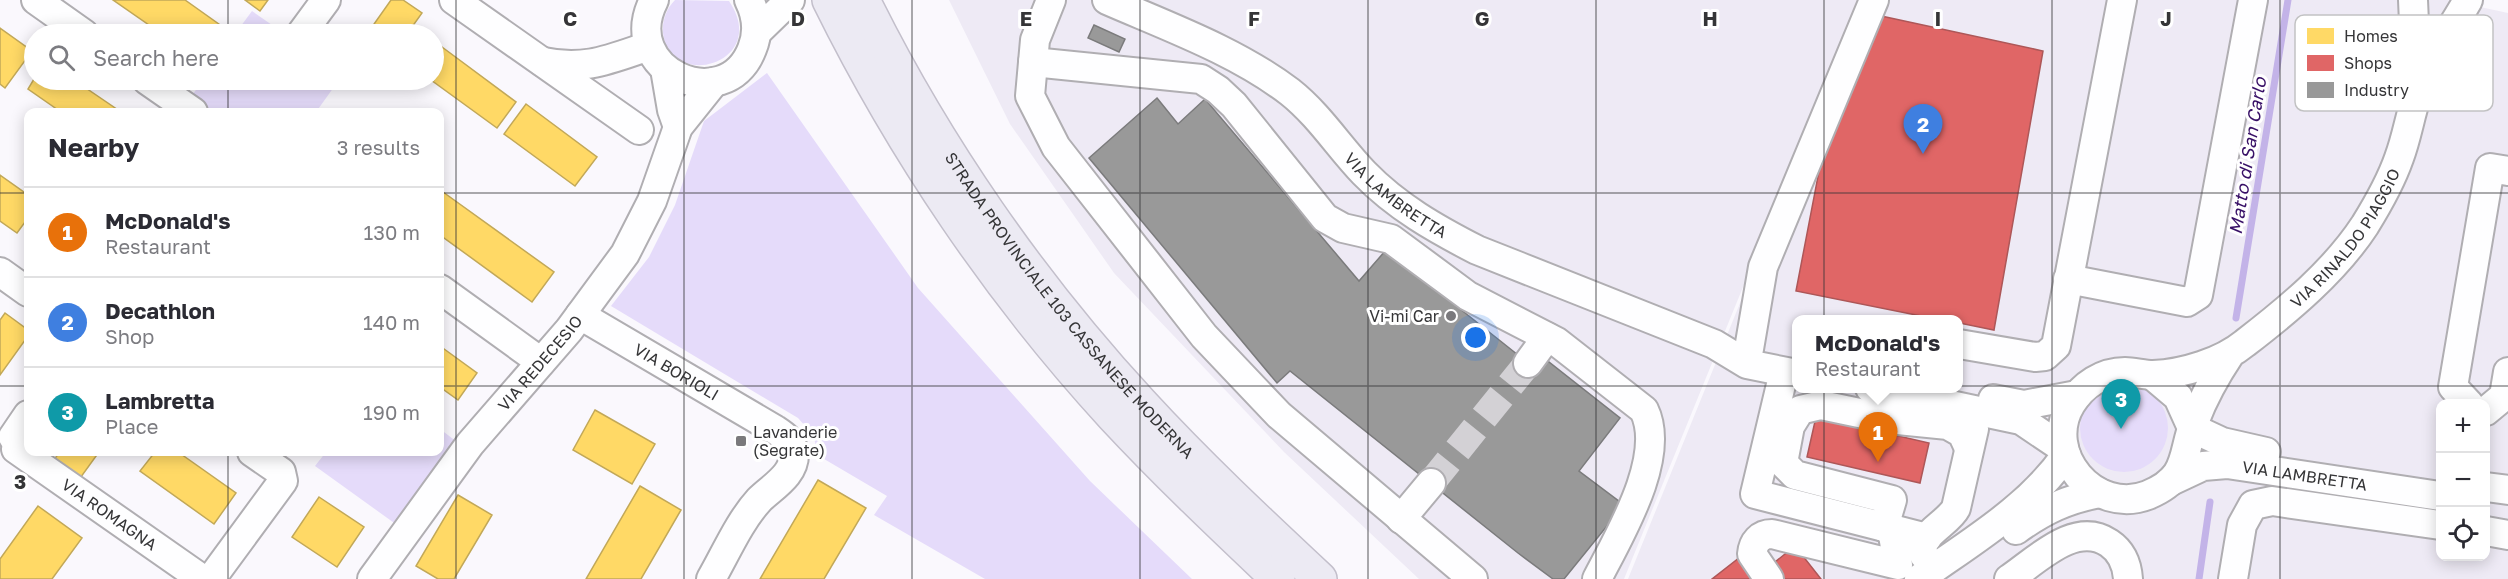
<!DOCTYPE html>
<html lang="en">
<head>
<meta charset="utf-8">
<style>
	body { margin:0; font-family:"Golos Text",sans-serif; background:#f7f7f7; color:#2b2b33 }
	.controls { position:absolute; right:18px; bottom:18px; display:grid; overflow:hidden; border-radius:12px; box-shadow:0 3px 15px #0003 }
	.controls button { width:54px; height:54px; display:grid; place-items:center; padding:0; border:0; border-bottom:2px solid #e1e1e2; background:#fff; color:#2b2b33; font:30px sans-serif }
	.you { position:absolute; left:1476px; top:338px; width:21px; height:21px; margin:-15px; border:4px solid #fff; border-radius:50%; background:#1a73e8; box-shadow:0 0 0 9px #1a73e833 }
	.badge { display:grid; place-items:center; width:39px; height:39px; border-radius:50%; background:#d93025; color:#fff; font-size:20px; font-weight:700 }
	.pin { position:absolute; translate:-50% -50px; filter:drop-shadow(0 2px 3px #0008) }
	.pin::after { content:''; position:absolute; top:32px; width:21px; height:18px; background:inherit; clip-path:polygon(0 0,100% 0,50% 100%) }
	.popup { position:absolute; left:1792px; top:315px; width:171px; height:78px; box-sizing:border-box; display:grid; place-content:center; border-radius:12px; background:#fff; filter:drop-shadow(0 2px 4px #0005); font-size:20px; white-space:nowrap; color:#7c7c81 }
	.popup b { font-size:22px; color:#2b2b33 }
	.popup::after { content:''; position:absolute; left:50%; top:100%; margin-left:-12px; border:12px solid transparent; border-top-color:#fff }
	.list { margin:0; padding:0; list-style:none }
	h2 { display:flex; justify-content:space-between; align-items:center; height:78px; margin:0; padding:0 24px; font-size:26px }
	h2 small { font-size:20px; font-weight:400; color:#7c7c81 }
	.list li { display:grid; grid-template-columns:39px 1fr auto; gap:18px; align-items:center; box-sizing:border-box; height:90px; padding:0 24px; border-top:2px solid #e1e1e2 }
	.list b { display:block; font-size:22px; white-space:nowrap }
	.list p { margin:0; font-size:20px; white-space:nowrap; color:#7c7c81 }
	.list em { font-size:20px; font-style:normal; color:#7c7c81 }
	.icon { flex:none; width:33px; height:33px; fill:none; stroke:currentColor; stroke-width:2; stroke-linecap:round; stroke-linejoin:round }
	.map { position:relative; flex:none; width:2508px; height:579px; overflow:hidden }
	.search { position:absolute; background:#fff; box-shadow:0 3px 15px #0003; left:24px; top:24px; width:420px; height:66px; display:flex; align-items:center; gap:15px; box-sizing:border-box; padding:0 21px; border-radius:33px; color:#7c7c81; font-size:22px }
	.panel { position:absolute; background:#fff; box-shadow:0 3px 15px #0003; left:24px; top:108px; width:420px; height:348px; border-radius:12px }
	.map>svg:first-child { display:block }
	.built { fill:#eeeaf5; fill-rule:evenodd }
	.green { fill:#e5dbfa }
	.homes { fill:#ffd966; stroke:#c2a858; stroke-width:1.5 }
	.shops { fill:#e06666; stroke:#ad5758; stroke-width:1.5 }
	.industry { fill:#999; stroke:#7b7b7c; stroke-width:1.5 }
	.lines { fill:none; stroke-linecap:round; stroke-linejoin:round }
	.stream { stroke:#c3b3e8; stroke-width:7 }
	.minor-tunnel { stroke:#d3d1d5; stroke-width:28; stroke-dasharray:28 14; stroke-linecap:butt }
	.minor-casing { stroke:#b0aeb2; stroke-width:32 }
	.highway-casing { stroke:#c3bfcb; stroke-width:36 }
	.minor { stroke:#fefeff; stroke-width:28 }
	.highway { stroke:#eceaf3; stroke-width:33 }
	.grid { fill:none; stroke:#353537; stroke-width:1.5; stroke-opacity:0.55 }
	.poi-dot { fill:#7a797c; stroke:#fff; stroke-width:2 }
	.labels { text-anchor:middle; stroke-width:6; stroke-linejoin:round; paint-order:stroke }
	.street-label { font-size:16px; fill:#353537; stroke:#fff }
	.poi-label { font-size:16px; fill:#353537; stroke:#fff; text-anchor:end }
	.water-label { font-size:18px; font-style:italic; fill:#381067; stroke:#fff }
	.key { fill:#fff; stroke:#c2c2c3; stroke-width:1.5 }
	.key-label { font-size:16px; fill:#353537 }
	.grid-label { font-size:20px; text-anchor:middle; font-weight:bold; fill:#353537; stroke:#fff; stroke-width:6; stroke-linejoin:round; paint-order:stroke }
</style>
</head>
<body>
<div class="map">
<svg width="2508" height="579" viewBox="0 0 2508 579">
	<rect width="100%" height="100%" fill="#faf8fd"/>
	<path class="built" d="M949 0H1860L1624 579H1419L1284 452 1114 273 1010 124Z
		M1863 0H2448L2508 13V579H1628ZM1797 320H1959V388H1797ZM2440 404H2486V556H2440Z"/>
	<path class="green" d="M675 0 729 1C771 63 670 92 663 33 662 21 666 9 675 0Z
		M252 11 285 34H235Z
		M767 73 918 288 1090 481 1192 579H985L874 515 887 496 819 456 813 435 798 418 611 306 649 257 675 205 704 121Z
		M203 80H339L316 112H180Z
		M2080 428a44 44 0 1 1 88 0a44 44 0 1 1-88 0Z
		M440 429 457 442 397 525 315 466 326 452H440Z"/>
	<path class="homes" d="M113 0H185L230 32 229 34H162Z
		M245 0H268L260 11Z
		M391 0H403L422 13 407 34H367Z
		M0 28 32 51 5 88 0 84Z
		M442 47 516 102 497 128 431 80H434V58Z
		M34 79 74 80 121 112H61L28 89Z
		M526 104 597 157 575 186 504 134Z
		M0 175 28 195V218L17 233 0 221Z
		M443 192 554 272 532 302 440 235V196Z
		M5 313 28 330V336L0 375V320Z
		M440 346 477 373 458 400 440 387Z
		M595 410 655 444 632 484 573 450Z
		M60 452H99L78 481 52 462Z
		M155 452H178L236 493 214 524 140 471Z
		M818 480 866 508 824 579H760Z
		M640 486 681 510 641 579H586Z
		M458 495 492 515 454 579H438L416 566Z
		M319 497 364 527 337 567 292 537Z
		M38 506 82 538 52 579H0V559Z"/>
	<path class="shops" d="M1872 14 2043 51 1994 330 1959 323V320H1941L1796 291 1829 119Z
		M1816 417 1929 443 1920 483 1807 457Z
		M1795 546 1821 579H1712L1744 554 1760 574Z"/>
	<path class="industry" d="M1094 25 1125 39 1119 52 1088 38Z
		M1157 98 1178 124 1205 99 1359 281 1386 250 1528 363 1540 355 1620 418 1579 471 1624 505 1564 579H1553L1518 553 1290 371 1277 383 1089 158Z"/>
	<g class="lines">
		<path class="stream" d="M2236 318 2288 0
			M2199 579 2210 502"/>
		<path class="minor-tunnel" d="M1431 483 1528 363"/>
		<defs>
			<g id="minor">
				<path d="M36 0 84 34"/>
				<path d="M454 0 639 130"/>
				<path d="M654 0C617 71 725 118 752 49 759 32 757 16 749 0"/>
				<path d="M1051 0 1035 40 1030 96 1056 147 1204 336 1279 415 1473 579"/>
				<path id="s1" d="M1107 0C1169 27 1236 51 1290 92 1319 115 1339 147 1364 173 1397 207 1436 229 1477 250L1714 344 1747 364 1797 374"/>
				<path d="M2413 0 2417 91"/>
				<path d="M756 33 790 0"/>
				<path d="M301 34 326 0"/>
				<path d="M543 62C585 71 610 59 649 46"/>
				<path d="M1033 62 1201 79 1218 90 1234 105 1325 218 1343 228 1391 239 1468 296 1557 342 1644 410C1667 457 1619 536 1597 579"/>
				<path d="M665 69 672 110 678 127"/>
				<path d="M147 80 193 112"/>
				<path d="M0 272 28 292"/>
				<path d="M2068 279 2187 302 2198 295 2253 0"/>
				<path d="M440 289 541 362"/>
				<path id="s2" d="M580 315 774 429C783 435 793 441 794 453 795 475 772 487 759 500 739 522 726 553 711 579"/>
				<path d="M1959 344 2035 357 2045 356 2056 346 2122 0"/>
				<path d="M1749 349 1763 267 1874 0"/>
				<path id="s3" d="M2230 354C2216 375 2204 396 2195 420 2181 454 2191 477 2148 495 2095 516 2041 453 2071 404 2083 385 2102 372 2125 372 2134 372 2144 375 2153 375 2183 374 2222 362 2245 343 2288 310 2335 271 2365 225 2378 204 2391 181 2399 158 2407 137 2410 115 2417 95 2428 61 2451 30 2468 0"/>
				<path d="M1528 363 1547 337"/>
				<path d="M1784 372 1755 494 1927 538"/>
				<path d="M2152 375 2178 397 2192 428"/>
				<path d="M1870 388 2021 420 2064 449"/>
				<path d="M1993 399 2024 405 2077 395"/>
				<path d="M2469 404 2453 387 2490 168 2508 171"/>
				<path d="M2486 411 2504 396 2508 372"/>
				<path d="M2192 428 2222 442 2266 452"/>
				<path d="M13 437 28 415"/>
				<path id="s4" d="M16 449 202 579"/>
				<path id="s5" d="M2171 481 2203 466 2227 464 2440 496"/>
				<path d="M2486 487 2508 490"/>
				<path d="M1401 519 1431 483"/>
				<path d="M1884 527 1892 500 1795 475 1783 463 1790 426 1800 410 1821 405 1888 419 1948 425 1962 433 1969 448"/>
				<path d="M2016 530C2044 510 2067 499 2100 493"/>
				<path d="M2486 531 2508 535"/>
				<path d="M1924 555C1915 536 1948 524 1956 508L1974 429"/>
				<path d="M211 579 283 481 281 472 252 452"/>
				<path id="s6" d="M372 579 470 444 569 330 625 254 652 201 678 127 714 82"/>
				<path d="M1769 579 1752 554C1753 542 1760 534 1772 534L1898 565 1892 529"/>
				<path d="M1919 579C1972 541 2028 509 2066 455"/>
				<path d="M2009 579C2036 561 2075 520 2109 543 2121 551 2127 564 2128 579"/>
				<path d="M2233 579 2242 525 2253 505 2272 501 2440 525"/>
			</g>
			<g id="highway">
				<path d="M829 0C903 150 1000 293 1113 416 1166 473 1222 526 1278 579"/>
				<path id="s7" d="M863 0C935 146 1031 284 1141 403 1198 465 1259 522 1320 579"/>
			</g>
		</defs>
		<use href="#minor" class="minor-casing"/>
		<use href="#highway" class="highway-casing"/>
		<use href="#minor" class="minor"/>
		<use href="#highway" class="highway"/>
	</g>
	<path class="grid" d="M228 0V34M456 0V579M684 0V579M912 0V579M1140 0V579M1368 0V579M1596 0V579M1824 0V579M2052 0V579M2280 0V579M228 80V112M0 193H28M440 193H2508M0 386H28M440 386H2508M228 452V579"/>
	<g class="poi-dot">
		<circle cx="1451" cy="316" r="6"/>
		<rect x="735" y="435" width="12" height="12" rx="3"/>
	</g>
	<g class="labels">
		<g class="street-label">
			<text dy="6" stroke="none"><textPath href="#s1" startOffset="354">VIA LAMBRETTA</textPath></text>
			<text dy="6" stroke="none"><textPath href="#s3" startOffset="662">VIA RINALDO PIAGGIO</textPath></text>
			<text dy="6" stroke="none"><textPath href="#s7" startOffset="370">STRADA PROVINCIALE 103 CASSANESE MODERNA</textPath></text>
			<text dy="6" stroke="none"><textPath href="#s6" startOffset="274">VIA REDECESIO</textPath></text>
			<text dy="6" stroke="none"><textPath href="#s2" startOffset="112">VIA BORIOLI</textPath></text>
			<text dy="6" stroke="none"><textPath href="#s5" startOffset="138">VIA LAMBRETTA</textPath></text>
			<text dy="6" stroke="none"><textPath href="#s4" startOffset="114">VIA ROMAGNA</textPath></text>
		</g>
		<g class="poi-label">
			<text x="1439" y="322">Vi-mi Car</text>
			<text x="753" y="438" text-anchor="start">Lavanderie<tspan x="753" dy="18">(Segrate)</tspan></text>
		</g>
		<g class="water-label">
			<text transform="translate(2248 156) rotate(-81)" y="6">Matto di San Carlo</text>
		</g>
	</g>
	<rect x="2295" y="15" width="198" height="96" rx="9" class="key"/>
	<rect x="2307" y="28" width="27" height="16" fill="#ffd966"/>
	<rect x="2307" y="55" width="27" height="16" fill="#e06666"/>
	<rect x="2307" y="82" width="27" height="16" fill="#999"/>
	<g class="key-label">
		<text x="2344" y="42">Homes</text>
		<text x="2344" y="69">Shops</text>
		<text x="2344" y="96">Industry</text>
	</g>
	<g class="grid-label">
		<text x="570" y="26">C</text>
		<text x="798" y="26">D</text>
		<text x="1026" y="26">E</text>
		<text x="1254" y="26">F</text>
		<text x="1482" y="26">G</text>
		<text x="1710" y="26">H</text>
		<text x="1938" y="26">I</text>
		<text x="2166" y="26">J</text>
		<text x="20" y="489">3</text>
	</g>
</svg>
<div class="controls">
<button>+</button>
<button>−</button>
<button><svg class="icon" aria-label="locate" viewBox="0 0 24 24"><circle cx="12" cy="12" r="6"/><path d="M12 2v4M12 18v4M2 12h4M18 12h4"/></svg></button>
</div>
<div class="you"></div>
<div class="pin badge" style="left:1878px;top:462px;background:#e8710a">1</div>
<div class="popup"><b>McDonald's</b>Restaurant</div>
<div class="pin badge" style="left:1923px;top:154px;background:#3f7fe0">2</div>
<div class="pin badge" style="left:2121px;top:429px;background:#0f9aa8">3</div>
<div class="search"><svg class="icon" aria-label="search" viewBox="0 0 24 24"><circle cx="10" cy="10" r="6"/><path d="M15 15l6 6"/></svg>Search here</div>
<section class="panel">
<h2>Nearby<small>3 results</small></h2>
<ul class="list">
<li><span class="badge" style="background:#e8710a">1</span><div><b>McDonald's</b><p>Restaurant</p></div><em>130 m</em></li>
<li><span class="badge" style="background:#3f7fe0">2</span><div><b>Decathlon</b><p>Shop</p></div><em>140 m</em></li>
<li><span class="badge" style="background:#0f9aa8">3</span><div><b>Lambretta</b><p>Place</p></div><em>190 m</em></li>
</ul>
</section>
</div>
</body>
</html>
